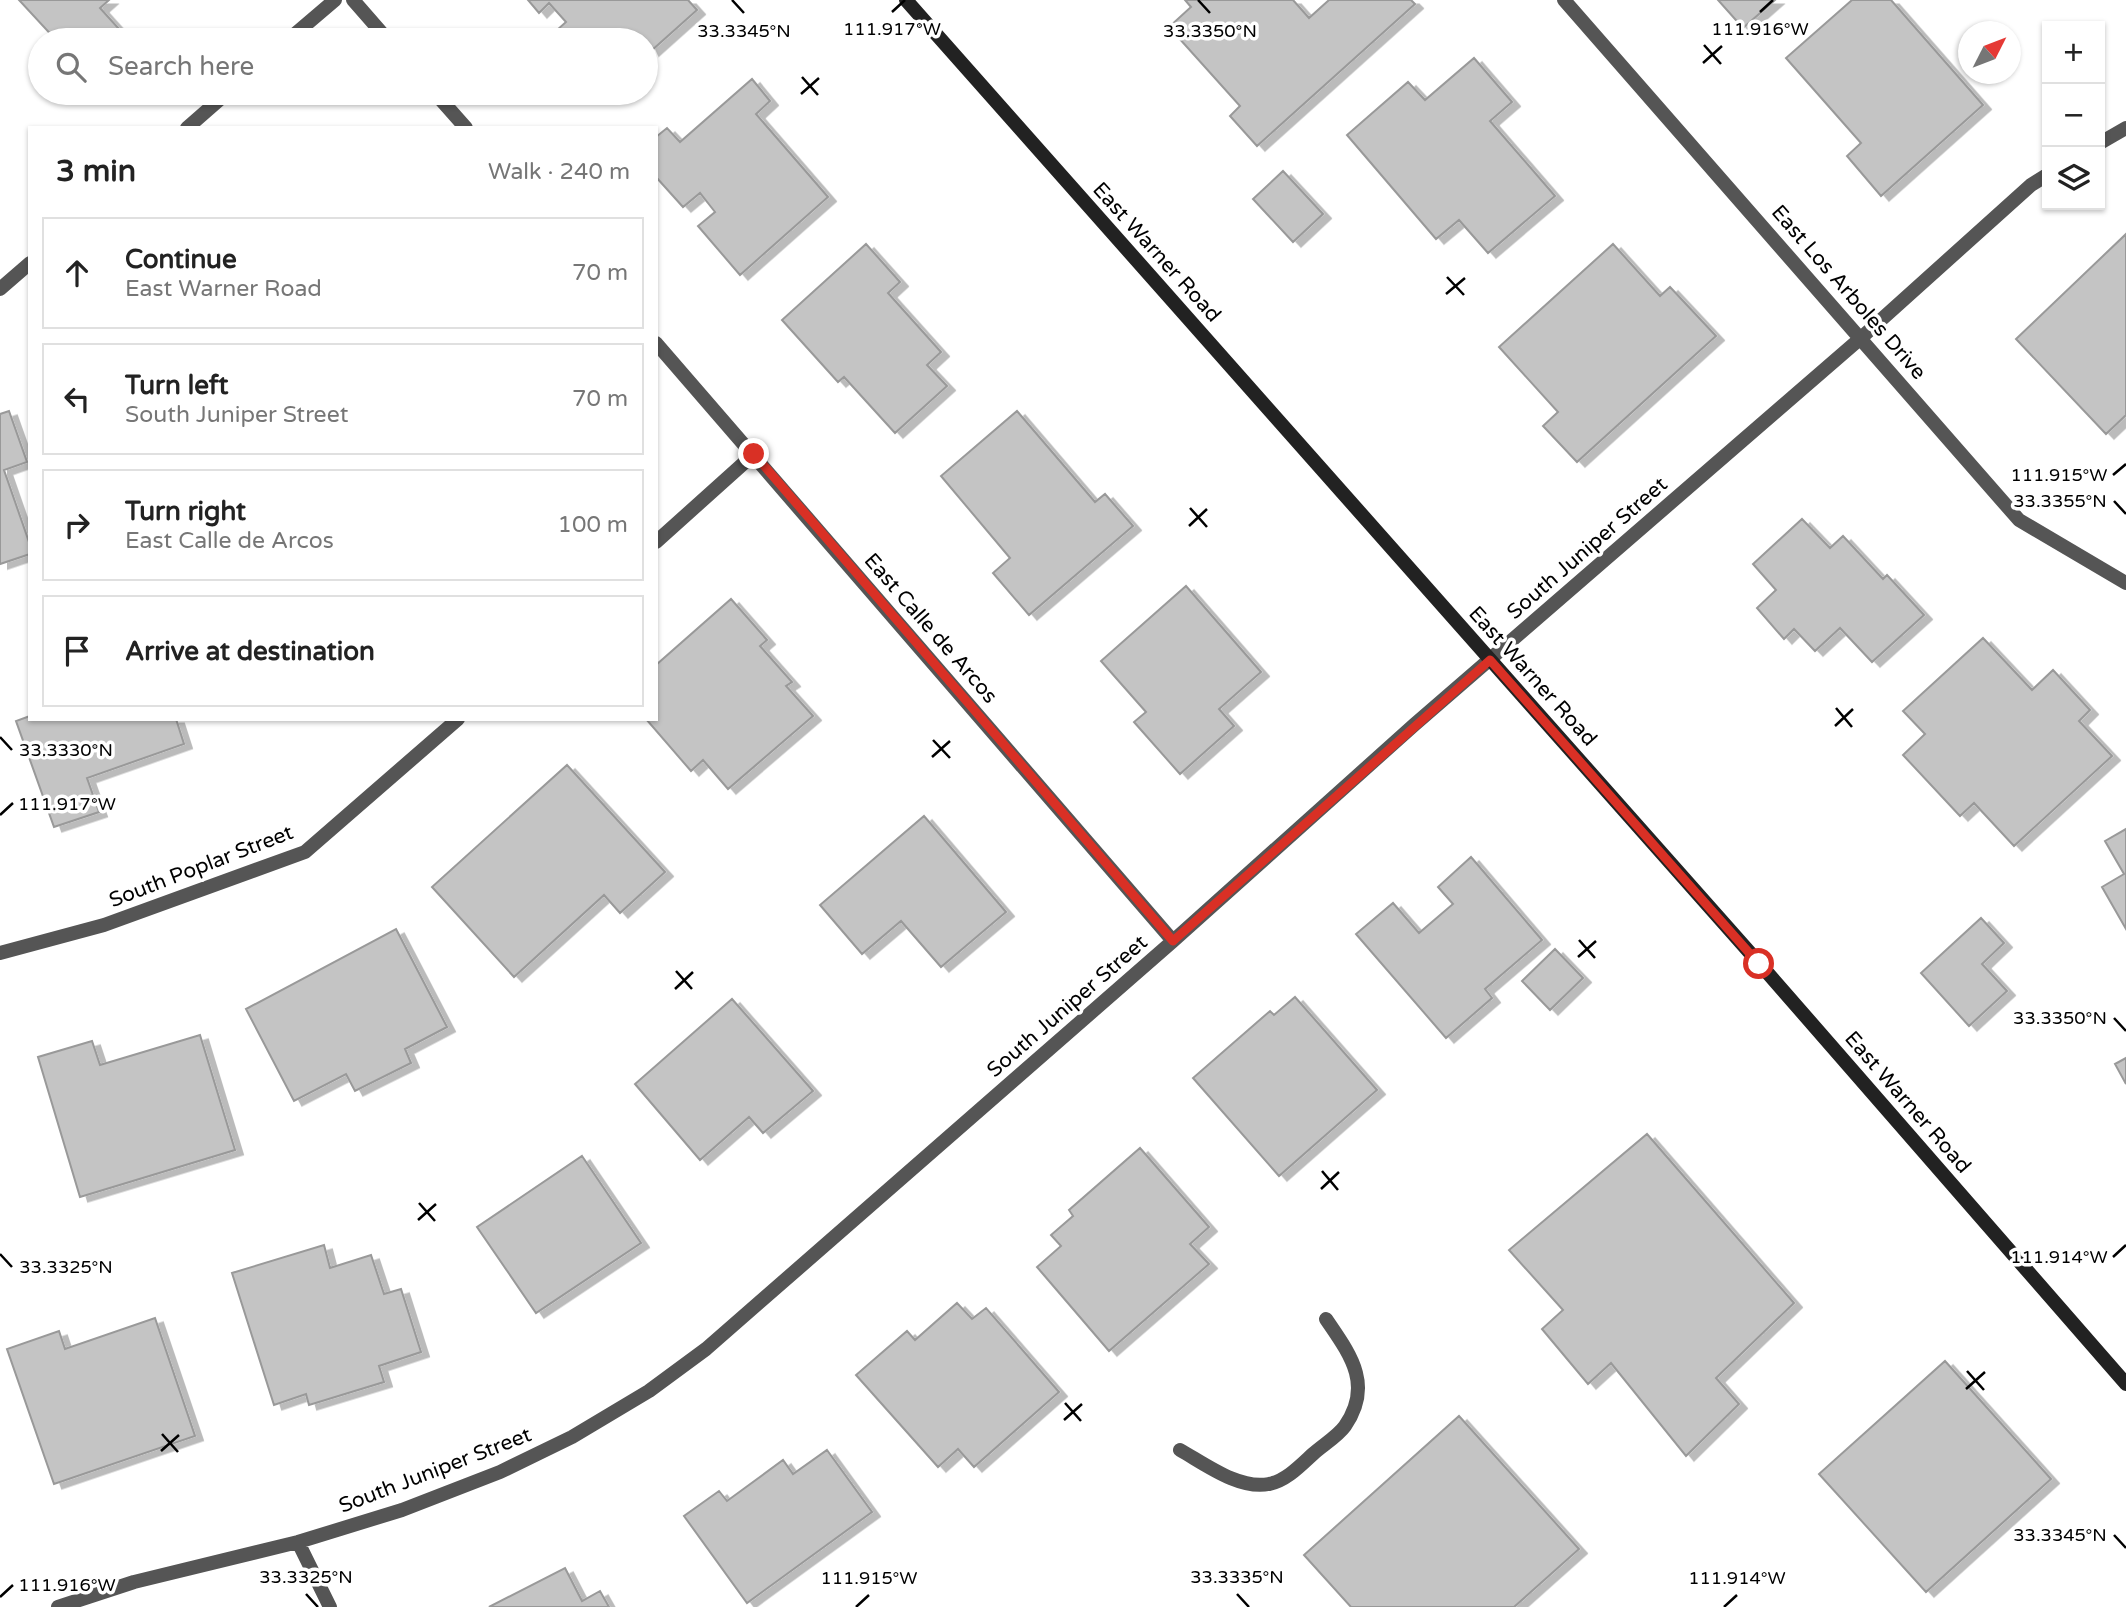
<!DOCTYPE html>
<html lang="en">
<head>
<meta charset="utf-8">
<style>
	body { margin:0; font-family:"Varela Round",sans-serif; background:#f2f2f2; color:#222 }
	.controls { position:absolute; right:21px; top:21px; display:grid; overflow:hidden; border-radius:0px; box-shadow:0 2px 5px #0004 }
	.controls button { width:63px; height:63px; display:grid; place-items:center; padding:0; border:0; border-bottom:2px solid #e0e0e0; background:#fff; color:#222; font:35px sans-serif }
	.compass { position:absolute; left:1958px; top:21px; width:63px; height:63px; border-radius:50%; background:#fff; box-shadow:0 2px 5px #0004; rotate:48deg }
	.stop { position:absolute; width:21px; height:21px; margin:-16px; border:5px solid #d93025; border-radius:50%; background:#fff }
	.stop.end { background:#d93025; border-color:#fff; box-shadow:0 2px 7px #0008 }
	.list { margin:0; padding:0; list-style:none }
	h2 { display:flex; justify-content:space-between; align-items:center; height:91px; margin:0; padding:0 28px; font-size:30px }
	h2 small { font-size:23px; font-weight:400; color:#767676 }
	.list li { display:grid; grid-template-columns:46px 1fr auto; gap:21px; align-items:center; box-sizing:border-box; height:112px; margin:0 14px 14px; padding:0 14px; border:2px solid #e0e0e0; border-radius:0px }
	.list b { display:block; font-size:26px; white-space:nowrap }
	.list p { margin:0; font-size:23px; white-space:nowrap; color:#767676 }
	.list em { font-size:23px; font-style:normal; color:#767676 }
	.icon { flex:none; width:38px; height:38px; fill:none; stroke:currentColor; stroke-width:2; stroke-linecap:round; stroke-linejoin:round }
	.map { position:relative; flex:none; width:2126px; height:1607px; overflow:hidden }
	.search { position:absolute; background:#fff; box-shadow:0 2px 5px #0004; left:28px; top:28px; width:630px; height:77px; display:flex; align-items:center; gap:18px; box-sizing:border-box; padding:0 24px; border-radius:38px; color:#767676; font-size:26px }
	.panel { position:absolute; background:#fff; box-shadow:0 2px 5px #0004; left:28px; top:126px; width:630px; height:595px; border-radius:0px }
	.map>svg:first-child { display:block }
	.building { fill:#c4c4c4; stroke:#999; stroke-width:2; filter:url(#shadow) }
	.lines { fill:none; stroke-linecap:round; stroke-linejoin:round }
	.lane { stroke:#555; stroke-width:14 }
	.street { stroke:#555; stroke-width:14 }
	.secondary { stroke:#222; stroke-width:14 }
	.route { stroke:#d93025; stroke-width:9 }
	.ticks { fill:none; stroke:#000; stroke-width:2.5 }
	.labels { text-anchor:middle; stroke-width:7; stroke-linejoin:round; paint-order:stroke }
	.street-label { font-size:21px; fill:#000; stroke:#fff }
	.ticks-label { font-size:18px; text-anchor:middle; fill:#000; stroke:#fff; stroke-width:7; stroke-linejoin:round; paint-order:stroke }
</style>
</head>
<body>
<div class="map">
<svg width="2126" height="1607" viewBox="0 0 2126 1607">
	<defs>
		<filter id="shadow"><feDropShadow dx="8" dy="4.5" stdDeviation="0" flood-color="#0004"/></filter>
	</defs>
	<rect width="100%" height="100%" fill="#fff"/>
	<path class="building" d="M19 0H109L100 8 129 40H56Z
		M528 0H688L697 10 651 51 646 40 635 34 628 40H546L566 22 549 3 539 13Z
		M1185 0H1293L1309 18 1329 0H1411L1415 4 1257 146 1230 116 1240 106 1169 27 1191 7Z
		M1718 0H1775L1743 28Z
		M1852 0H1891L1983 105 1881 196 1847 156 1861 143 1786 58Z
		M1474 58 1512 102 1490 121 1555 196 1488 253 1459 220 1436 239 1347 135 1408 82 1425 100Z
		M752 79 770 101 756 114 828 197 740 275 698 226 715 212 700 193 683 207 656 177V137L667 128 680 142Z
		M1283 171 1323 214 1293 242 1253 199Z
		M2126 234V415L2106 434 2016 339Z
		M866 244 900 282 888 293 941 352 927 365 947 386 895 433 844 377 838 382 782 320Z
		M1613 244 1660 296 1670 287 1716 336 1577 462 1543 426 1558 412 1499 347Z
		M9 411 27 462 4 470 30 545V554L0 564V414Z
		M1017 411 1095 502 1105 494 1133 526 1029 615 993 573 1010 558 941 476Z
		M1802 519 1830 548 1843 536 1883 579 1887 575 1924 615 1872 662 1840 628 1815 651 1794 629 1784 639 1757 608 1776 590 1753 564Z
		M1186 586 1261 672 1219 709 1234 726 1180 774 1134 722 1146 712 1101 661Z
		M731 599 767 640 760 646 792 682 786 686 813 716 728 789 703 760 691 771 646 719H656V665Z
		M1983 638 2032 690 2053 670 2090 710 2079 721 2112 756 2014 846 1974 803 1960 816 1903 755 1925 734 1903 711Z
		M30 716V719H176L184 744 87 778 99 812 54 827 16 721Z
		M567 765 665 872 620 913 604 895 514 977 432 887Z
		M924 816 1006 912 941 967 901 921 862 954 820 905Z
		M2126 829V929L2102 887 2124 874 2105 841Z
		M1471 857 1542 940 1485 989 1492 998 1446 1038 1356 934 1393 903 1419 933 1453 904 1438 887Z
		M1981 918 2004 943 1982 964 2007 991 1969 1026 1921 973Z
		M396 929 447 1027 405 1049 411 1063 355 1091 346 1074 294 1101 246 1009Z
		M1555 949 1583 978 1550 1010 1522 981Z
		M1295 997 1377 1090 1279 1176 1193 1078 1270 1011 1274 1015Z
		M732 999 813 1091 763 1133 749 1117 700 1160 635 1084Z
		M200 1035 235 1150 80 1197 38 1057 92 1041 100 1065Z
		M2126 1058V1084L2115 1064Z
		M1647 1134 1794 1303 1716 1378 1739 1404 1686 1456 1611 1363 1588 1384 1542 1329 1563 1310 1509 1250Z
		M1140 1148 1209 1227 1190 1244 1209 1264 1109 1351 1037 1267 1061 1246 1051 1235 1073 1216 1069 1210Z
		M582 1156 641 1243 536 1313 477 1227Z
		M324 1245 330 1268 371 1255 384 1294 401 1289 421 1352 379 1366 384 1382 309 1405 306 1394 274 1405 232 1273Z
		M957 1303 972 1319 986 1308 1059 1392 974 1467 958 1449 938 1467 856 1375 907 1331 915 1340Z
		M155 1318 195 1436 54 1484 7 1349 59 1331 65 1349Z
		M1945 1361 2051 1479 1926 1592 1819 1474Z
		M1459 1416 1579 1549 1514 1607H1351L1304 1555Z
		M827 1450 872 1512 747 1603 684 1516 719 1491 727 1501 783 1460 793 1474Z
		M565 1568 582 1601 600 1591 609 1607H489Z"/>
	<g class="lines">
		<path class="lane" d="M1180 1450C1205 1464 1239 1490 1269 1484 1286 1481 1301 1465 1313 1454 1323 1445 1338 1436 1345 1426 1374 1384 1349 1353 1326 1319"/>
		<path class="street" d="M353 0 388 40
			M1564 0 2019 520 2126 583
			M288 40 335 0
			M435 93 466 128
			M187 128 227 93
			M2100 143 2126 128
			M0 289 30 263
			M656 343 1173 941
			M656 542 754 454
			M0 953 104 925 305 852 458 719
			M298 1542 330 1607
			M58 1607 134 1582 298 1542 402 1510 500 1472 572 1437 649 1391 706 1349 1173 941 1414 725 1862 337 2031 185 2047 175"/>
		<path class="secondary" d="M906 0 1759 963 2126 1384"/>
	</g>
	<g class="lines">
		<path class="route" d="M754 454 1173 941 1490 660 1759 964"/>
	</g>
	<path class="ticks" d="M732 0 744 13M1198 0 1210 13M892 12 905 0M1760 12 1773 0M1704 45 1721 64M1703 63 1722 46M802 77 818 95M801 94 819 78M1447 277 1464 295M1446 294 1465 278M2113 475 2126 464M2114 501 2126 514M1190 508 1207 527M1189 526 1207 509M1836 708 1852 727M1835 726 1853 709M0 737 12 750M933 740 950 758M932 757 950 741M0 815 13 803M1579 940 1595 958M1578 957 1596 941M676 971 692 989M675 989 693 972M2114 1018 2126 1031M1322 1171 1338 1190M1321 1189 1339 1172M419 1203 435 1221M418 1220 436 1204M0 1254 12 1267M2113 1257 2126 1245M1967 1371 1984 1390M1966 1389 1985 1372M1065 1403 1081 1421M1064 1420 1082 1404M162 1434 178 1452M161 1451 179 1435M2114 1535 2126 1548M306 1594 318 1607M1237 1594 1249 1607M0 1597 13 1585M856 1607 869 1595M1724 1607 1737 1595"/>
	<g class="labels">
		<g class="street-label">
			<text transform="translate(1157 252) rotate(48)" y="7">East Warner Road</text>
			<text transform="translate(1849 292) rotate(49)" y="7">East Los Arboles Drive</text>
			<text transform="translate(1587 548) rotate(-41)" y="7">South Juniper Street</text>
			<text transform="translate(931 628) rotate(49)" y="7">East Calle de Arcos</text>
			<text transform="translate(1533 676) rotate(48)" y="7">East Warner Road</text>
			<text transform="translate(201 866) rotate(-21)" y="7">South Poplar Street</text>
			<text transform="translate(1067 1006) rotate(-41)" y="7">South Juniper Street</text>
			<text transform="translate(1908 1102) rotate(49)" y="7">East Warner Road</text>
			<text transform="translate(435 1470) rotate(-21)" y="7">South Juniper Street</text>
		</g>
	</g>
	<g class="ticks-label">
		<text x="892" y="35">111.917°W</text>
		<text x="1760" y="35">111.916°W</text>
		<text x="1210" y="37">33.3350°N</text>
		<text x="744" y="37">33.3345°N</text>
		<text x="2059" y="481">111.915°W</text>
		<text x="2060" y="507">33.3355°N</text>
		<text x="66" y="756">33.3330°N</text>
		<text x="67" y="810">111.917°W</text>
		<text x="2060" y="1024">33.3350°N</text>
		<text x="2059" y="1263">111.914°W</text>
		<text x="66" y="1273">33.3325°N</text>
		<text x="2060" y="1541">33.3345°N</text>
		<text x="306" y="1583">33.3325°N</text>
		<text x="1237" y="1583">33.3335°N</text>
		<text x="869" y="1584">111.915°W</text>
		<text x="1737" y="1584">111.914°W</text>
		<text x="67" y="1591">111.916°W</text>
	</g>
</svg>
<div class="controls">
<button>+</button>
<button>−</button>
<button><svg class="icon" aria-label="layers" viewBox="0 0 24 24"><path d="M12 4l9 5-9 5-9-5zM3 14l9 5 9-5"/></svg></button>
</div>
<svg class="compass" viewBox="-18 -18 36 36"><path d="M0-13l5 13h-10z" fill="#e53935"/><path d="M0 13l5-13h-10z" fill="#767676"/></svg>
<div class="stop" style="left:1759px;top:964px"></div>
<div class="stop end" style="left:754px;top:454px"></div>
<div class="search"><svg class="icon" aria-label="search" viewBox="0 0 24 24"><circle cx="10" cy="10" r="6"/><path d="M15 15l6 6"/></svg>Search here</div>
<section class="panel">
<h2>3 min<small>Walk · 240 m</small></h2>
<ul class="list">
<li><svg class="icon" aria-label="ahead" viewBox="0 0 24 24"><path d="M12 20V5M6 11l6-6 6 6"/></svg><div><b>Continue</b><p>East Warner Road</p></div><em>70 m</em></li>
<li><svg class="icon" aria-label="left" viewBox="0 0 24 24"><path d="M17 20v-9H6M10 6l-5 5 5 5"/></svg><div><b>Turn left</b><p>South Juniper Street</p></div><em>70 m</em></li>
<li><svg class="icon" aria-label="right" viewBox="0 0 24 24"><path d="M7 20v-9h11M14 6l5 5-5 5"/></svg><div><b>Turn right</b><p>East Calle de Arcos</p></div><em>100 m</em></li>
<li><svg class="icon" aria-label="arrive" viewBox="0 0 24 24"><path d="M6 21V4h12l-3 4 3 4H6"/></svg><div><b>Arrive at destination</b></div></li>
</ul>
</section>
</div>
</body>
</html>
